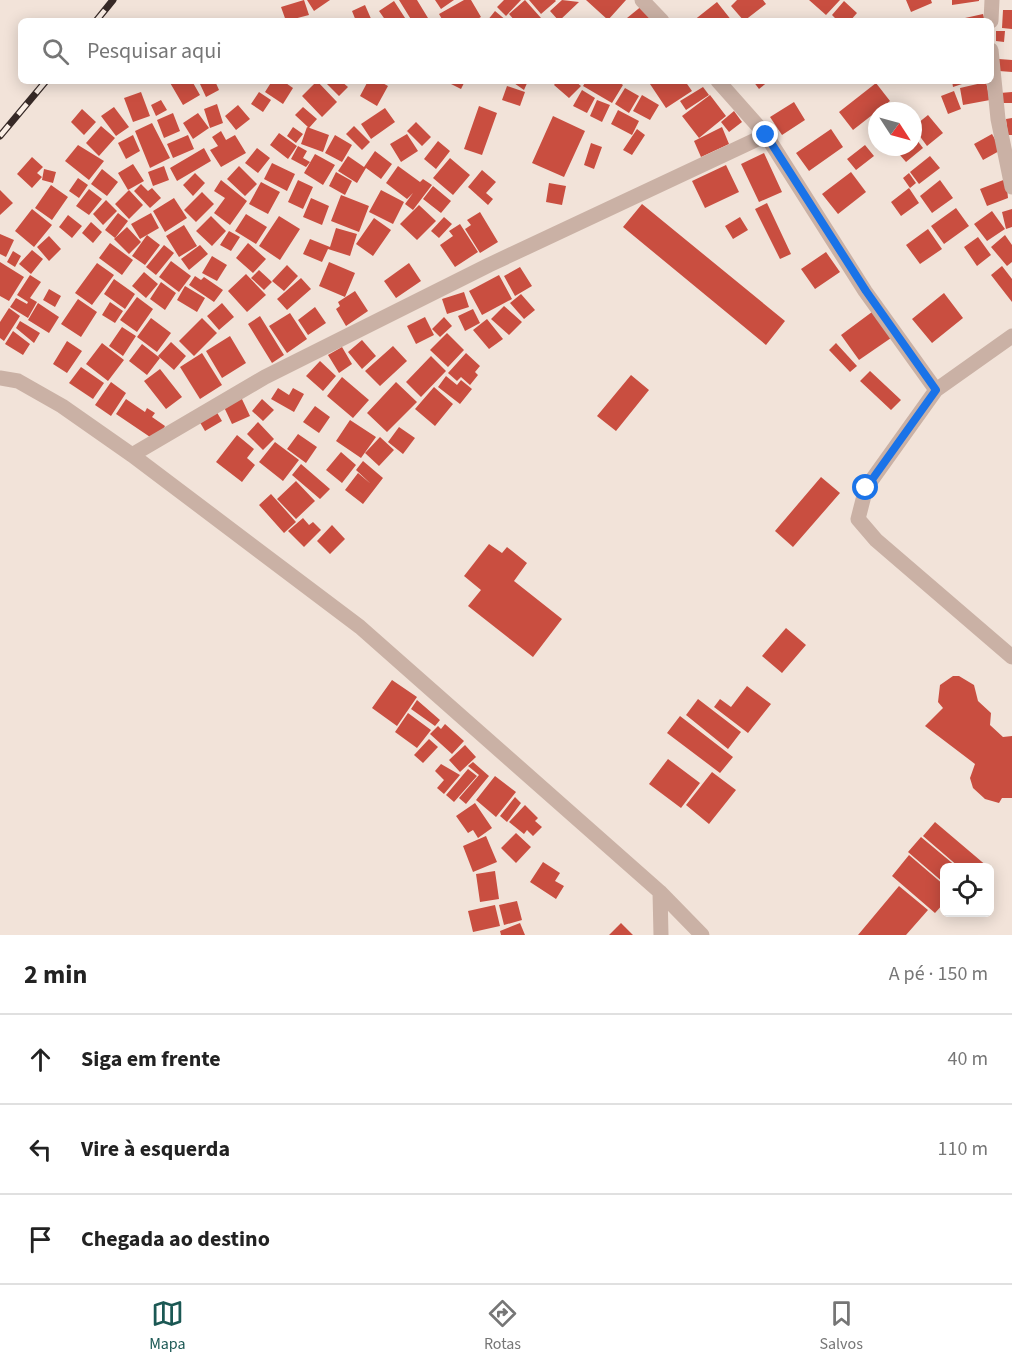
<!DOCTYPE html>
<html lang="pt">
<head>
<meta charset="utf-8">
<style>
	body { margin:0; font-family:"Source Sans 3",sans-serif; background:#f2f2f2; color:#222 }
	.controls { position:absolute; right:18px; bottom:18px; display:grid; overflow:hidden; border-radius:9px; box-shadow:0 3px 15px #0003 }
	.controls button { width:54px; height:54px; display:grid; place-items:center; padding:0; border:0; border-bottom:2px solid #e0e0e0; background:#fff; color:#222; font:30px sans-serif }
	.compass { position:absolute; left:868px; top:102px; width:54px; height:54px; border-radius:50%; background:#fff; box-shadow:0 3px 15px #0003; rotate:126deg }
	.stop { position:absolute; width:18px; height:18px; margin:-14px; border:4px solid #1a73e8; border-radius:50%; background:#fff }
	.stop.end { background:#1a73e8; border-color:#fff; box-shadow:0 2px 6px #0008 }
	.list { margin:0; padding:0; list-style:none }
	h2 { display:flex; justify-content:space-between; align-items:center; height:78px; margin:0; padding:0 24px; font-size:26px }
	h2 small { font-size:20px; font-weight:400; color:#767676 }
	.list li { display:grid; grid-template-columns:39px 1fr auto; gap:18px; align-items:center; box-sizing:border-box; height:90px; padding:0 24px; border-top:2px solid #e0e0e0 }
	.list b { display:block; font-size:22px; white-space:nowrap }
	.list em { font-size:20px; font-style:normal; color:#767676 }
	.icon { flex:none; width:33px; height:33px; fill:none; stroke:currentColor; stroke-width:2; stroke-linecap:round; stroke-linejoin:round }
	.map { position:relative; flex:none; width:1012px; height:935px; overflow:hidden }
	.search { position:absolute; background:#fff; box-shadow:0 3px 15px #0003; left:18px; right:18px; top:18px; height:66px; display:flex; align-items:center; gap:15px; box-sizing:border-box; padding:0 21px; border-radius:9px; color:#767676; font-size:22px }
	.sheet { height:348px; background:#fff }
	nav { display:flex; justify-content:space-around; align-items:center; box-sizing:border-box; height:84px; border-top:2px solid #e0e0e0; background:#fff; font-size:16px; color:#767676 }
	nav a { display:grid; justify-items:center; gap:3px }
	nav .on { color:#1b5854 }
	.map>svg:first-child { display:block }
	.building { fill:#c94e40 }
	.lines { fill:none; stroke-linecap:round; stroke-linejoin:round }
	.minor { stroke:#cab1a5; stroke-width:15 }
	.rail-casing { stroke:#362926; stroke-width:7 }
	.rail { stroke:#faeee5; stroke-width:4.5; stroke-dasharray:14; stroke-linecap:butt }
	.route { stroke:#1a73e8; stroke-width:8 }
</style>
</head>
<body>
<div class="map">
<svg width="1012" height="935" viewBox="0 0 1012 935">
	<rect width="100%" height="100%" fill="#f2e3d9"/>
	<path class="building" d="M304 0 309 15 286 21 281 7Z
		M307 0H330L314 11Z
		M399 0H417L428 18 412 21Z
		M435 0H454L441 9Z
		M464 0H471L481 17 474 21H443L439 14Z
		M504 0H521L506 16 497 7Z
		M525 0 541 18 538 21H515L509 14Z
		M529 0H555L556 1 541 14Z
		M562 0 579 2 559 21 550 11Z
		M586 0H626L608 20Z
		M737 0H763L766 4 744 21 731 6Z
		M809 0H840L826 15Z
		M906 0H931L932 3 911 12Z
		M952 0H979V1L952 5Z
		M394 1 407 21H386L379 11Z
		M844 1 857 13 850 21H838L832 15Z
		M717 2 732 21H693Z
		M365 5 372 21H356L352 11Z
		M643 5 656 21H630L627 18Z
		M1003 10H1012V29L1002 28Z
		M495 11 507 21H487Z
		M983 14 985 21H956V20Z
		M996 31H1005L1004 42 996 41Z
		M999 59 1012 60V72L999 71Z
		M169 81H192L200 95 183 105Z
		M207 81H215L219 90 206 97 200 84Z
		M272 81H283L293 88 283 104 265 92Z
		M317 81 337 102 322 117 302 96Z
		M324 81H341L348 87 339 96Z
		M368 81H379L388 86 377 106 360 96Z
		M445 81H465L461 89Z
		M511 81H528L524 90Z
		M557 81H575L581 86 569 98 554 85Z
		M586 81H617L623 85 612 103 583 86Z
		M648 81H685L692 91 666 108Z
		M753 81H769L759 89Z
		M952 81H971L953 87Z
		M986 82 990 100 963 105 960 88Z
		M876 83 890 101 853 130 839 112Z
		M507 86 525 92 520 106 502 100Z
		M703 87 709 95 686 110 680 101Z
		M625 88 639 96 629 113 615 104Z
		M582 90 595 98 587 113 573 106Z
		M954 91 961 109 948 114 941 96Z
		M141 92 150 116 133 122 124 98Z
		M259 92 271 100 263 112 251 104Z
		M1012 92V103H1001L1000 93Z
		M642 95 659 105 650 120 633 111Z
		M710 95 726 116 699 138 682 116Z
		M161 100 167 110 156 116 151 105Z
		M597 100 610 105 602 122 590 116Z
		M794 102 805 120 782 135 770 117Z
		M217 104 223 123 210 128 204 109Z
		M238 105 250 119 236 130 225 116Z
		M479 106 497 113 482 155 464 149Z
		M114 107 129 127 116 136 101 116Z
		M303 107 317 119 309 128 295 115Z
		M385 108 395 122 371 139 361 124Z
		M82 109 96 122 84 135 71 122Z
		M618 110 639 121 632 135 611 124Z
		M734 111 742 122 729 132 721 122Z
		M173 113 180 131 164 138 157 120Z
		M198 113 209 128 193 139 183 123Z
		M928 115 943 133 927 146 913 127Z
		M553 116 585 131 564 177 532 163Z
		M1012 118V135H1008L1006 119Z
		M416 122 431 137 422 146 407 131Z
		M152 123 170 158 150 168 135 131Z
		M101 126 115 138 99 156 86 143Z
		M354 126 370 142 362 150 346 134Z
		M293 127 303 134 296 143 287 136Z
		M307 127 329 135 323 152 301 144Z
		M722 127 729 144 701 157 694 141Z
		M637 129 645 135 632 155 623 150Z
		M831 129 843 147 809 171 796 153Z
		M221 131 226 140 235 135 246 153 221 167 210 150 218 146 212 137Z
		M279 133 297 146 288 159 270 145Z
		M407 134 418 151 401 162 390 144Z
		M992 134 1001 150 983 160 974 144Z
		M133 135 140 151 126 159 118 143Z
		M188 135 194 149 173 158 167 144Z
		M335 135 352 145 342 162 325 153Z
		M913 135 923 148 906 162 893 147H913Z
		M438 141 450 151 436 169 424 159Z
		M591 143 602 147 594 169 584 165Z
		M78 145 104 161 89 180 65 161Z
		M865 145 874 156 856 170 847 159Z
		M298 146 307 151 303 158 310 162 306 167 291 159Z
		M204 148 211 161 177 181 170 168Z
		M257 148 270 158 258 173 245 163Z
		M375 151 392 164 381 179 366 168 357 183 338 171 348 156 364 167Z
		M764 153 782 192 759 202 741 164Z
		M315 154 335 165 323 185 304 173Z
		M930 156 940 168 919 184 910 172Z
		M32 157 43 167 37 173 42 177 32 188 17 174Z
		M450 158 470 175 453 195 433 178Z
		M272 163 295 174 287 191 264 179Z
		M133 164 144 181 128 190 118 173Z
		M726 165 739 192 705 208 692 181Z
		M164 166 169 180 153 186 148 172Z
		M239 166 257 184 245 196 227 179Z
		M398 166 420 182 423 179 432 185 413 210 405 204 413 193 407 199 386 183Z
		M44 169 56 172 53 183 42 180Z
		M102 169 118 182 107 196 91 184Z
		M482 170 496 182 486 193 493 199 488 205 468 187Z
		M336 172 352 181 345 195 329 186Z
		M851 172 866 192 838 214 822 194Z
		M195 173 205 183 193 196 183 185Z
		M909 173 916 183 910 188 903 178Z
		M78 178 88 185 79 198 69 191Z
		M1006 179 1008 198 987 206 980 189Z
		M221 180 247 201 230 225 214 213 225 198 214 191Z
		M298 180 313 187 303 209 288 202Z
		M940 180 953 198 932 213 920 196Z
		M261 182 280 192 268 214 249 204Z
		M549 183 566 186 562 205 546 202Z
		M141 184 148 191 152 188 161 198 150 208 134 191Z
		M51 185 68 197 52 220 35 208Z
		M433 186 451 201 441 213 423 199Z
		M909 188 919 203 901 216 891 202Z
		M89 189 102 199 89 215 76 206Z
		M0 190 13 203 0 215Z
		M129 190 143 205 129 219 115 204Z
		M381 190 404 202 393 224 369 212Z
		M202 192 214 204 196 222 184 210Z
		M341 195 369 206 359 232 331 221Z
		M174 198 187 218 165 232 153 211Z
		M311 198 329 206 322 225 303 217Z
		M106 200 117 211 103 225 93 214Z
		M767 203 791 254 780 259 755 209Z
		M642 204 785 321 766 345 623 227Z
		M419 205 436 221 417 240 400 224Z
		M956 208 969 226 944 244 931 226Z
		M32 209 52 225 34 247 15 231Z
		M1012 209V227L1006 229 1002 212Z
		M992 211 1005 229 987 241 974 224Z
		M480 212 498 242 480 253 465 229 471 225 467 220Z
		M118 213 128 221 115 238 105 230Z
		M151 213 159 228 140 239 131 224Z
		M246 214 267 227 256 244 235 231Z
		M68 215 82 226 72 238 59 227Z
		M211 216 226 231 212 246 196 231Z
		M279 216 300 229 280 260 259 246Z
		M444 217 452 224 439 238 431 231Z
		M740 217 748 230 733 239 725 226Z
		M374 218 391 230 373 256 356 244Z
		M91 222 102 232 93 243 82 233Z
		M460 224 478 252 455 267 440 245 453 236 449 231Z
		M184 225 197 246 179 257 166 236Z
		M127 227 141 242 129 254 114 239Z
		M336 228 357 234 350 256 328 249 322 262 303 254 310 239 330 247Z
		M928 229 942 249 920 264 906 245Z
		M229 231 240 237 231 251 220 245Z
		M0 234 14 240 6 257 0 254Z
		M147 235 160 245 145 265 132 256Z
		M1005 235 1012 245V262L1007 266 991 247Z
		M49 236 61 249 49 261 37 247Z
		M978 237 991 255 977 266 964 247Z
		M110 243 133 260 122 275 99 258Z
		M248 243 266 259 253 273 236 258Z
		M164 245 174 253 156 275 146 267Z
		M200 245 208 254 189 270 181 259Z
		M32 250 43 259 31 274 19 264Z
		M13 251 21 256 15 267 7 262Z
		M826 252 840 272 815 289 801 269Z
		M212 256 227 265 217 281 202 273Z
		M171 261 191 276 179 292 159 277Z
		M0 262 24 277 9 301 0 296Z
		M329 262 355 273 345 297 319 286Z
		M97 263 114 275 92 305 75 293Z
		M409 263 421 281 396 298 384 281Z
		M287 265 298 276 284 291 272 281Z
		M1002 266 1012 279V302L991 275Z
		M520 267 532 286 515 296 504 276Z
		M259 270 272 282 264 290 251 278Z
		M144 272 158 284 146 298 132 286Z
		M246 274 266 295 247 312 228 291Z
		M30 275 41 282 30 298 37 302 28 318 10 307 16 298 27 304 28 302 17 295Z
		M499 275 512 299 482 315 469 291Z
		M195 276 201 280 204 277 223 290 214 302 189 285Z
		M301 278 311 289 287 310 277 299Z
		M114 279 135 294 125 309 104 294Z
		M161 282 176 293 165 310 150 299Z
		M185 286 205 298 197 312 177 300Z
		M49 289 61 296 55 307 43 300Z
		M355 291 368 311 346 326 336 309 340 306 338 302Z
		M464 292 469 307 447 314 442 299Z
		M944 293 963 318 932 343 912 319Z
		M521 294 535 310 524 319 510 303Z
		M137 297 153 309 137 332 120 320Z
		M78 299 97 312 81 337 61 324Z
		M110 302 123 311 115 323 102 315Z
		M38 303 59 317 49 333 28 320Z
		M222 303 234 317 219 330 207 316Z
		M504 306 522 322 509 335 491 319Z
		M315 307 326 323 308 335 298 320Z
		M9 308 20 316 4 341 0 338V322Z
		M473 309 480 323 465 331 458 316Z
		M872 312 891 338 859 360 841 335Z
		M290 313 307 339 287 353 269 326Z
		M260 316 284 355 272 363 248 324Z
		M425 317 434 335 416 344 407 326Z
		M444 317 452 326 440 337 432 329Z
		M151 318 171 333 157 352 137 337Z
		M202 318 217 333 194 356 179 341Z
		M487 319 503 339 489 349 473 330Z
		M20 321 40 333 34 343 16 328Z
		M122 327 136 336 123 356 109 346Z
		M13 331 30 344 23 355 5 344Z
		M447 333 464 350 448 367 430 350Z
		M230 336 246 363 222 378 206 351Z
		M362 340 376 356 362 369 348 352Z
		M67 341 82 351 67 373 53 364Z
		M171 342 186 356 174 370 158 356Z
		M102 343 124 360 108 381 86 364Z
		M836 343 857 366 850 372 829 350Z
		M142 344 160 358 147 375 129 361Z
		M393 346 407 361 380 386 365 371Z
		M342 347 352 364 339 373 328 355Z
		M202 353 222 385 200 399 180 367Z
		M466 353 480 366 475 372 478 375 470 385 461 377 457 381 448 373Z
		M431 356 446 371 421 397 406 382Z
		M320 361 336 376 323 391 306 376Z
		M81 367 104 383 93 399 69 383Z
		M160 369 182 397 166 409 144 381Z
		M870 371 901 400 891 410 860 381Z
		M631 375 649 390 616 431 597 416Z
		M446 376 457 385 461 380 472 389 460 404 438 387Z
		M342 377 369 400 353 418 327 396Z
		M111 382 126 393 111 416 95 405Z
		M396 382 417 402 387 432 367 413Z
		M434 387 453 404 435 426 415 409Z
		M278 388 289 395 293 388 304 394 294 412 271 399Z
		M241 397 250 416 232 424 223 405Z
		M126 399 145 412 147 408 155 413 152 417 165 426 156 441 116 414Z
		M262 399 274 410 263 421 252 411Z
		M315 406 330 417 319 433 303 422Z
		M215 409 222 421 205 431 198 419Z
		M350 420 376 437 361 458 336 441Z
		M258 422 274 439 263 450 247 434Z
		M399 427 415 438 403 454 388 442Z
		M298 434 317 447 306 463 287 449Z
		M237 435 254 449 247 458 255 465 242 482 216 462Z
		M380 437 394 450 379 466 365 453Z
		M275 442 299 460 283 481 259 462Z
		M341 452 356 465 342 483 326 470Z
		M363 461 383 478 363 504 345 490 358 473 371 484 356 470Z
		M301 464 330 489 320 499 292 475Z
		M821 477 840 493 793 547 775 531Z
		M296 481 315 501 296 519 277 499Z
		M271 494 296 522 284 533 259 505Z
		M303 518 309 525 313 522 321 530 304 547 288 531Z
		M332 525 345 539 330 554 317 541Z
		M489 544 502 553 507 547 527 563 514 581 562 619 533 657 468 606 481 590 464 576Z
		M786 628 806 645 782 673 762 656Z
		M953 676H959L974 685 978 701 991 713 990 725 1003 737 1012 736V798H1002L999 803 985 799 973 788 970 778 975 764 925 726 943 708 938 702 940 685Z
		M392 680 417 697 397 726 372 708Z
		M747 686 771 704 748 733 714 707 720 699 731 707Z
		M698 699 741 732 728 749 686 715Z
		M417 700 440 720 435 726 411 709Z
		M408 713 431 730 417 748 395 732Z
		M680 716 733 757 720 773 667 733Z
		M445 724 464 741 452 754 430 734 438 726 441 729Z
		M429 739 438 747 423 763 414 755Z
		M465 745 476 757 460 772 449 760Z
		M668 759 700 783 681 808 649 784Z
		M473 762 489 776 466 804 459 798 479 775 468 766Z
		M441 764 460 775 444 794 437 788 444 780 435 771Z
		M468 769 477 776 454 802 446 795Z
		M712 772 736 790 709 824 686 805Z
		M495 776 516 792 496 817 476 800Z
		M515 797 521 803 507 822 500 816Z
		M475 803 492 828 478 838 473 830 468 833 456 816Z
		M525 805 538 818 535 821 542 827 533 836 527 830 524 834 509 822Z
		M935 822 988 867H959L923 836Z
		M516 833 531 847 516 863 501 848Z
		M486 836 497 862 473 872 463 846Z
		M921 837 957 867 944 868V883L908 852Z
		M909 855 944 885V903L935 913 892 876Z
		M543 862 560 873 555 881 564 886 556 899 530 882Z
		M495 871 499 899 480 902 476 874Z
		M899 886 928 910 906 935H858Z
		M517 901 522 920 504 925 499 905Z
		M495 905 500 926 473 932 468 911Z
		M520 923 525 935H501L500 931Z
		M621 923 633 935H609Z"/>
	<g class="lines">
		<path class="minor" d="M642 0 662 21
			M991 21 992 0
			M991 50 998 119 1012 187
			M718 81 766 135 865 291 936 390
			M1012 336 936 390 866 488 858 519 876 540 1012 657
			M0 378 18 381 62 406 132 455 360 627 660 892 702 935
			M132 455 265 377 489 265 766 135
			M660 892 661 935"/>
		<defs>
			<path id="rail" d="M96 21 113 0
				M0 136 46 81"/>
		</defs>
		<use href="#rail" class="rail-casing"/>
		<use href="#rail" class="rail"/>
	</g>
	<g class="lines">
		<path class="route" d="M766 135 866 291 936 390 866 488"/>
	</g>
</svg>
<div class="controls">
<button><svg class="icon" aria-label="locate" viewBox="0 0 24 24"><circle cx="12" cy="12" r="6"/><path d="M12 2v4M12 18v4M2 12h4M18 12h4"/></svg></button>
</div>
<svg class="compass" viewBox="-18 -18 36 36"><path d="M0-13l5 13h-10z" fill="#e53935"/><path d="M0 13l5-13h-10z" fill="#767676"/></svg>
<div class="stop" style="left:866px;top:488px"></div>
<div class="stop end" style="left:766px;top:135px"></div>
<div class="search"><svg class="icon" aria-label="search" viewBox="0 0 24 24"><circle cx="10" cy="10" r="6"/><path d="M15 15l6 6"/></svg>Pesquisar aqui</div>
</div>
<section class="sheet">
<h2>2 min<small>A pé · 150 m</small></h2>
<ul class="list">
<li><svg class="icon" aria-label="ahead" viewBox="0 0 24 24"><path d="M12 20V5M6 11l6-6 6 6"/></svg><div><b>Siga em frente</b></div><em>40 m</em></li>
<li><svg class="icon" aria-label="left" viewBox="0 0 24 24"><path d="M17 20v-9H6M10 6l-5 5 5 5"/></svg><div><b>Vire à esquerda</b></div><em>110 m</em></li>
<li><svg class="icon" aria-label="arrive" viewBox="0 0 24 24"><path d="M6 21V4h12l-3 4 3 4H6"/></svg><div><b>Chegada ao destino</b></div></li>
</ul>
</section>
<nav>
<a class="on"><svg class="icon" aria-label="map" viewBox="0 0 24 24"><path d="M3 6l6-2 6 2 6-2v14l-6 2-6-2-6 2zM9 4v14M15 6v14"/></svg>Mapa</a>
<a><svg class="icon" aria-label="directions" viewBox="0 0 24 24"><path d="M12 3l9 9-9 9-9-9zM9 14v-3h6M13 9l2 2-2 2"/></svg>Rotas</a>
<a><svg class="icon" aria-label="saved" viewBox="0 0 24 24"><path d="M7 4h10v16l-5-4-5 4z"/></svg>Salvos</a>
</nav>
</body>
</html>
